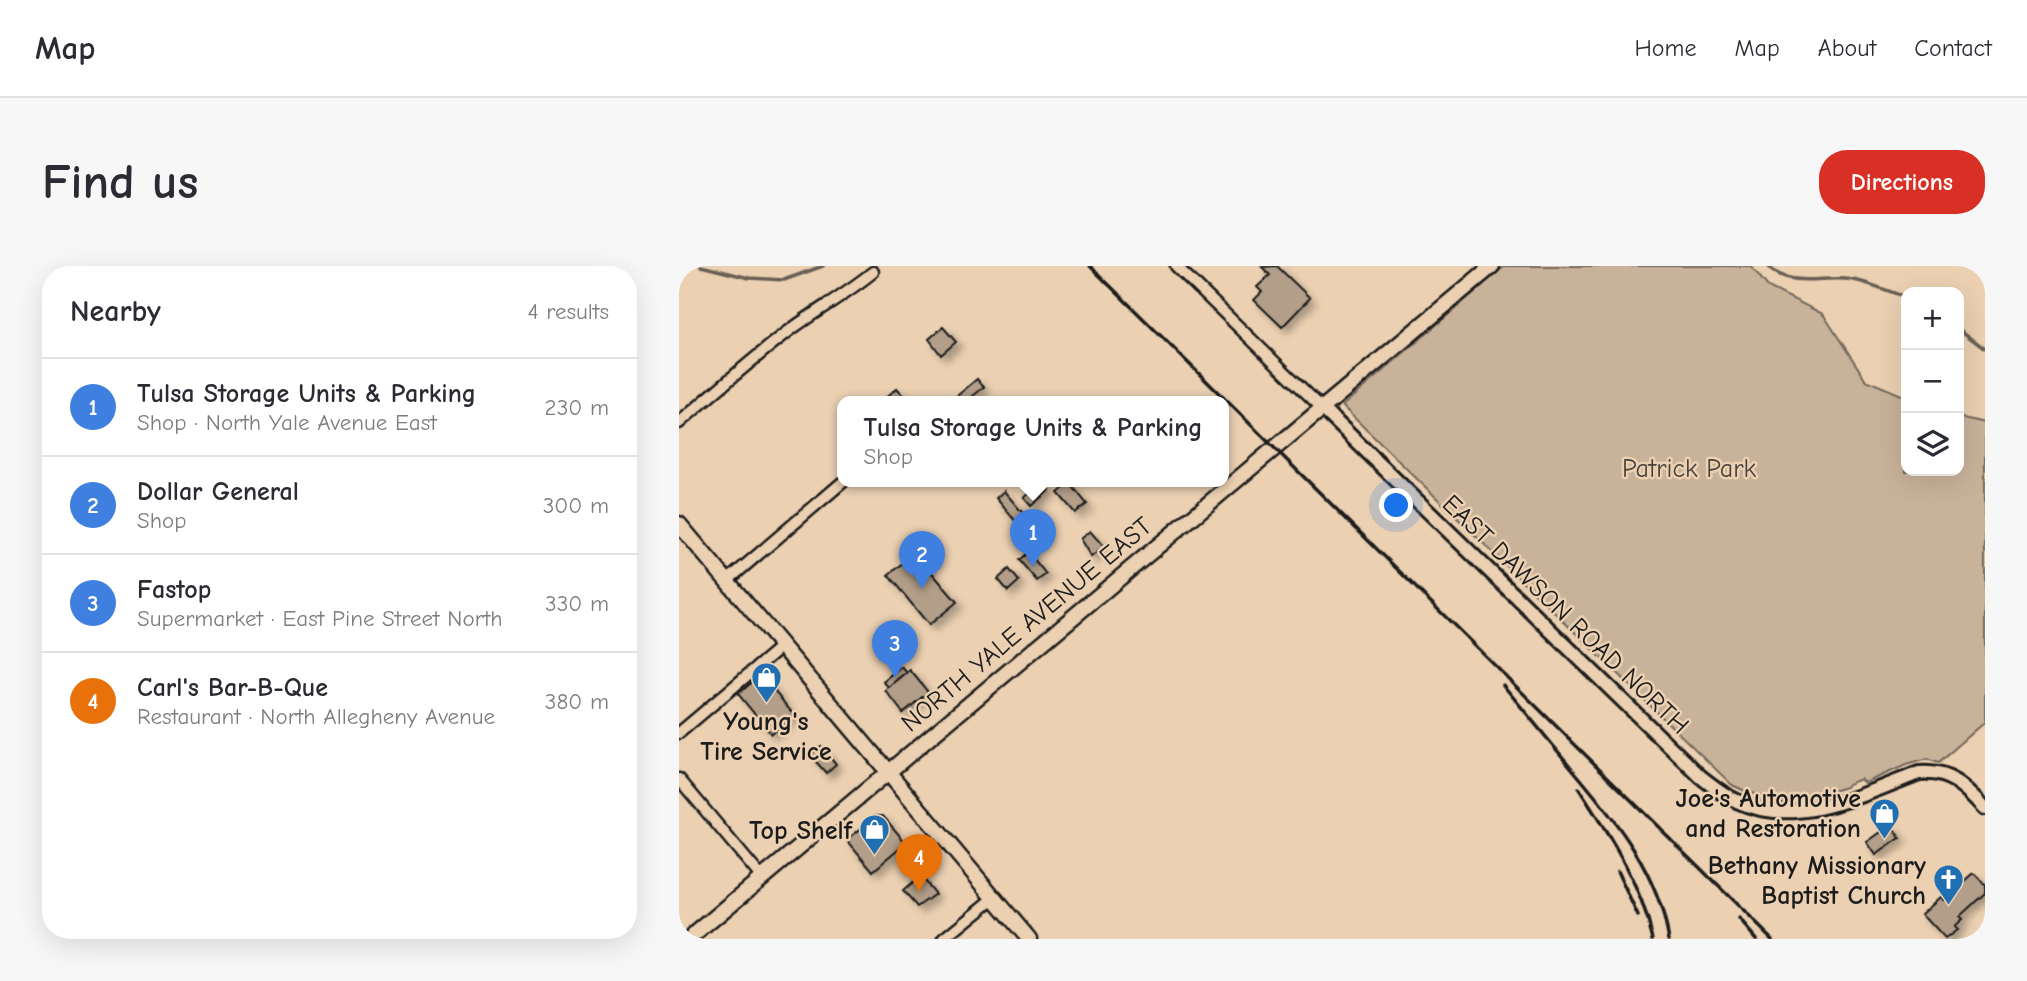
<!DOCTYPE html>
<html lang="en">
<head>
<meta charset="utf-8">
<style>
	body { margin:0; font-family:"Comic Neue",sans-serif; background:#f7f7f7; color:#2b2b33 }
	.controls { position:absolute; right:21px; top:21px; display:grid; overflow:hidden; border-radius:14px; box-shadow:0 7px 28px #0002 }
	.controls button { width:63px; height:63px; display:grid; place-items:center; padding:0; border:0; border-bottom:2px solid #e1e1e2; background:#fff; color:#2b2b33; font:35px sans-serif }
	.you { position:absolute; left:718px; top:240px; width:24px; height:24px; margin:-18px; border:5px solid #fff; border-radius:50%; background:#1a73e8; box-shadow:0 0 0 10px #1a73e833 }
	.badge { display:grid; place-items:center; width:46px; height:46px; border-radius:50%; background:#d93025; color:#fff; font-size:23px; font-weight:700 }
	.pin { position:absolute; translate:-50% -58px; filter:drop-shadow(0 2px 4px #0008) }
	.pin::after { content:''; position:absolute; top:37px; width:24px; height:21px; background:inherit; clip-path:polygon(0 0,100% 0,50% 100%) }
	.popup { position:absolute; left:158px; top:130px; width:392px; height:91px; box-sizing:border-box; display:grid; place-content:center; border-radius:14px; background:#fff; filter:drop-shadow(0 2px 5px #0005); font-size:23px; white-space:nowrap; color:#7c7c81 }
	.popup b { font-size:26px; color:#2b2b33 }
	.popup::after { content:''; position:absolute; left:50%; top:100%; margin-left:-14px; border:14px solid transparent; border-top-color:#fff }
	.list { margin:0; padding:0; list-style:none }
	h2 { display:flex; justify-content:space-between; align-items:center; height:91px; margin:0; padding:0 28px; font-size:30px }
	h2 small { font-size:23px; font-weight:400; color:#7c7c81 }
	.list li { display:grid; grid-template-columns:46px 1fr auto; gap:21px; align-items:center; box-sizing:border-box; height:98px; padding:0 28px; border-top:2px solid #e1e1e2 }
	.list b { display:block; font-size:26px; white-space:nowrap }
	.list p { margin:0; font-size:23px; white-space:nowrap; color:#7c7c81 }
	.list em { font-size:23px; font-style:normal; color:#7c7c81 }
	.icon { flex:none; width:38px; height:38px; fill:none; stroke:currentColor; stroke-width:2; stroke-linecap:round; stroke-linejoin:round }
	.map { position:relative; flex:none; width:1306px; height:673px; overflow:hidden; border-radius:28px }
	header { display:flex; align-items:center; gap:42px; box-sizing:border-box; height:98px; padding:0 35px; background:#fff; border-bottom:2px solid #e1e1e2 }
	header strong { font-size:33px }
	nav { display:flex; gap:38px; margin-inline-start:auto; font-size:24px }
	.intro { display:flex; align-items:center; justify-content:space-between; box-sizing:border-box; height:168px; padding:0 42px }
	h1 { margin:0; font-size:49px }
	.button { padding:18px 32px; border-radius:28px; background:#d93025; color:#fff; font-size:24px; font-weight:700 }
	main { display:flex; gap:42px; padding:0 42px }
	aside { flex:1; background:#fff; border-radius:28px; box-shadow:0 7px 28px #0002 }
	.map>svg:first-child { display:block }
	.green { fill:#c9b29a; stroke:#72675b; stroke-width:2 }
	.lines { fill:none; stroke-linecap:round; stroke-linejoin:round }
	.stream { stroke:#695f54; stroke-width:3.5 }
	.building { fill:#b29e89; stroke:#1c1c1c; stroke-width:2; filter:url(#shadow) }
	.minor-casing { stroke:#1c1c1c; stroke-width:15 }
	.tertiary-casing { stroke:#1c1c1c; stroke-width:18 }
	.secondary-casing { stroke:#1c1c1c; stroke-width:19 }
	.minor { stroke:#ebd0b2; stroke-width:10 }
	.tertiary { stroke:#ebd0b2; stroke-width:12 }
	.secondary { stroke:#ebd0b2; stroke-width:14 }
	.rail { stroke:#1c1c1c; stroke-width:3.5 }
	.labels { text-anchor:middle; stroke-width:5; stroke-linejoin:round; paint-order:stroke }
	.park-label { font-size:26px; fill:#47423c; stroke:#ebd0b2 }
	.street-label { font-size:26px; fill:#1c1c1c; stroke:#ebd0b2 }
	.poi-label { font-size:26px; font-weight:bold; fill:#1c1c1c; stroke:#ebd0b2; text-anchor:end }
</style>
</head>
<body>
<header>
<strong>Map</strong>
<nav><a>Home</a><a>Map</a><a>About</a><a>Contact</a></nav>
</header>
<div class="intro"><h1>Find us</h1><a class="button">Directions</a></div>
<main>
<aside>
<h2>Nearby<small>4 results</small></h2>
<ul class="list">
<li><span class="badge" style="background:#3f7fe0">1</span><div><b>Tulsa Storage Units &amp; Parking</b><p>Shop · North Yale Avenue East</p></div><em>230 m</em></li>
<li><span class="badge" style="background:#3f7fe0">2</span><div><b>Dollar General</b><p>Shop</p></div><em>300 m</em></li>
<li><span class="badge" style="background:#3f7fe0">3</span><div><b>Fastop</b><p>Supermarket · East Pine Street North</p></div><em>330 m</em></li>
<li><span class="badge" style="background:#e8710a">4</span><div><b>Carl's Bar-B-Que</b><p>Restaurant · North Allegheny Avenue</p></div><em>380 m</em></li>
</ul>
</aside>
<div class="map">
<svg width="1306" height="673" viewBox="0 0 1306 673">
	<defs>
		<filter id="shadow"><feDropShadow dx="5.5" dy="5.5" stdDeviation="3.5" flood-color="#0004"/></filter>
	</defs>
	<rect width="100%" height="100%" fill="#ebd0b2"/>
	<filter id="ink" filterUnits="userSpaceOnUse"><feTurbulence type="fractalNoise" baseFrequency=".0143" numOctaves="2"/><feDisplacementMap in="SourceGraphic" scale="14" xChannelSelector="R" yChannelSelector="G"/><feConvolveMatrix kernelMatrix="1 2 1 2 8 2 1 2 1" color-interpolation-filters="sRGB"/></filter>
	<g filter="url(#ink)">
		<path class="green" d="M826 0H1072L1089 21 1144 48 1187 114 1227 131V205H1280V151L1306 157V456L1259 497 1248 493 1227 499 1186 517 1182 513 1169 518 1167 521C1123 534 1096 541 1053 519L663 140Z"/>
		<g class="lines">
			<path class="stream" d="M22 0 70 12 105 14 144 0
				M1089 0C1111 24 1147 8 1174 14 1192 17 1210 26 1227 31
				M1280 63 1306 83"/>
		</g>
		<path class="building" d="M598 0 631 32 603 61 575 34 583 26 578 21 591 9 583 1Z
			M264 61 277 76 262 89 250 73Z
			M298 113 305 121 288 135H272Z
			M218 122 230 135H205L204 134Z
			M364 216 371 224 352 240 345 232Z
			M391 217 408 238 396 247 379 227Z
			M325 225 357 263 349 270 317 232Z
			M411 265 425 281 412 291 401 273Z
			M349 286 367 308 358 315 340 294Z
			M236 287 278 336 250 359 209 309Z
			M330 303 340 315 329 325 319 313Z
			M223 401 228 407 210 422 205 416Z
			M231 404 249 426 224 447 207 425Z
			M82 409 115 449 92 468 59 428Z
			M142 480 157 498 147 507 131 489Z
			M197 550H204L227 577 194 605 168 574Z
			M1212 559 1221 572 1197 589 1188 576Z
			M1295 607 1306 619V627L1280 651 1283 654 1275 661 1278 664 1266 673 1243 648 1262 631 1265 634Z
			M241 610 256 628 238 641 224 625Z"/>
		<g class="lines">
			<defs>
				<path id="minor" d="M497 0 644 143
					M0 157C37 125 74 92 114 62 140 43 168 27 194 6
					M48 315 165 215
					M0 467 103 380
					M0 513 83 612
					M265 673 315 632"/>
				<path id="tertiary" d="M644 143 1022 511C1034 520 1044 529 1058 535 1117 563 1185 528 1240 507 1270 504 1288 522 1306 542"/>
				<path id="secondary" d="M0 258 350 673
					M10 673 813 0"/>
			</defs>
			<use href="#minor" class="minor-casing"/>
			<use href="#tertiary" class="tertiary-casing"/>
			<use href="#secondary" class="secondary-casing"/>
			<use href="#minor" class="minor"/>
			<use href="#tertiary" class="tertiary"/>
			<use href="#secondary" class="secondary"/>
			<path class="rail" d="M411 0 1093 673
				M824 419C848 448 872 477 896 506 939 557 978 606 990 673
				M900 523C931 571 961 617 974 673
				M938 605 959 650
				M1060 653 1077 673"/>
		</g>
	</g>
	<defs>
		<symbol id="shop-pin" viewBox="-11 -11 22 30"><path d="M0 17L-7.5 6A9.5 9.5 0 1 1 7.5 6Z" fill="#1f6fb2" stroke="#ebd0b2"/><path d="M-5-2.5h2.3a2.7 3.5 0 0 1 5.4 0H5L5.5 6h-11ZM-1.5-2.5h3a1.5 2.3 0 0 0-3 0Z" fill="#fff"/></symbol>
		<symbol id="church-pin" viewBox="-11 -11 22 30"><path d="M0 17L-7.5 6A9.5 9.5 0 1 1 7.5 6Z" fill="#1f6fb2" stroke="#ebd0b2"/><path d="M-1.2-6h2.4v3.5h3.3v2.4h-3.3V6h-2.4V-.1h-3.3v-2.4h3.3Z" fill="#fff"/></symbol>
	</defs>
	<g fill-rule="evenodd">
		<use href="#shop-pin" x="70" y="394" width="35" height="47"/>
		<use href="#shop-pin" x="1188" y="530" width="35" height="47"/>
		<use href="#shop-pin" x="178" y="546" width="35" height="47"/>
		<use href="#church-pin" x="1252" y="596" width="35" height="47"/>
	</g>
	<g class="labels">
		<g class="park-label">
			<text x="1010" y="211">Patrick Park</text>
		</g>
		<g class="street-label">
			<text transform="translate(887 348) rotate(44)" y="9">EAST DAWSON ROAD NORTH</text>
			<text transform="translate(347 358) rotate(-40)" y="9">NORTH YALE AVENUE EAST</text>
		</g>
		<g class="poi-label">
			<text x="87" y="464" text-anchor="middle">Young's<tspan x="87" dy="30">Tire Service</tspan></text>
			<text x="1182" y="541">Joe's Automotive<tspan x="1182" dy="30">and Restoration</tspan></text>
			<text x="173" y="573">Top Shelf</text>
			<text x="1247" y="608">Bethany Missionary<tspan x="1247" dy="30">Baptist Church</tspan></text>
		</g>
	</g>
</svg>
<div class="controls">
<button>+</button>
<button>−</button>
<button><svg class="icon" aria-label="layers" viewBox="0 0 24 24"><path d="M12 4l9 5-9 5-9-5zM3 14l9 5 9-5"/></svg></button>
</div>
<div class="you"></div>
<div class="pin badge" style="left:354px;top:301px;background:#3f7fe0">1</div>
<div class="popup"><b>Tulsa Storage Units &amp; Parking</b>Shop</div>
<div class="pin badge" style="left:243px;top:323px;background:#3f7fe0">2</div>
<div class="pin badge" style="left:216px;top:412px;background:#3f7fe0">3</div>
<div class="pin badge" style="left:240px;top:626px;background:#e8710a">4</div>
</div>
</main>
</body>
</html>
